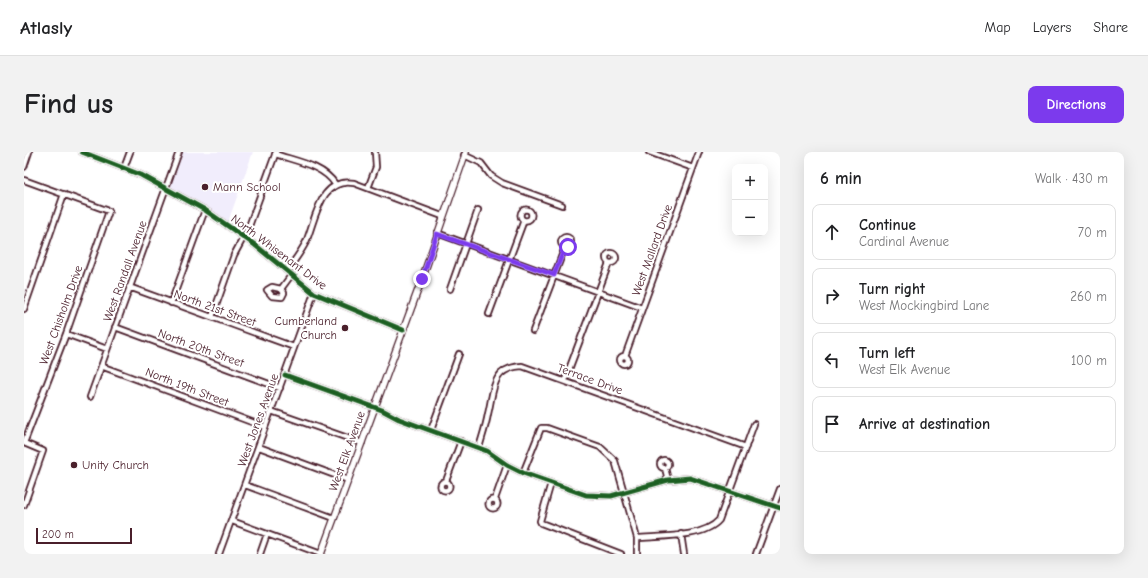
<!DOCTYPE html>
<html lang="en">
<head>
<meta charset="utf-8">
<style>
	body { margin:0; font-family:"Comic Neue",sans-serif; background:#f2f2f2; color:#202124 }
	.controls { position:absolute; right:12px; top:12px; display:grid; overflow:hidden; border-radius:8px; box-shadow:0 4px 16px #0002 }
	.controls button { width:36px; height:36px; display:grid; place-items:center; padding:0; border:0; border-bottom:1px solid #e0e0e0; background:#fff; color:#202124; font:20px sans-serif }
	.scale { position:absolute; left:12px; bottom:10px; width:96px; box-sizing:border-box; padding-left:4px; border:2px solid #4a1f2b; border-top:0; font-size:11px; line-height:14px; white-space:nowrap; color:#4a1f2b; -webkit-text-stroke:3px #fff; paint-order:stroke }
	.stop { position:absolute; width:12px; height:12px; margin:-9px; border:3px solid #7c3aed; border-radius:50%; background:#fff }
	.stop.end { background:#7c3aed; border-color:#fff; box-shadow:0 1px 4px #0008 }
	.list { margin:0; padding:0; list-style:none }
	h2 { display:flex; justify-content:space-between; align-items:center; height:52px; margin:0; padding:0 16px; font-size:17px }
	h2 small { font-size:13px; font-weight:400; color:#757577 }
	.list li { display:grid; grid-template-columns:26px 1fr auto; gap:12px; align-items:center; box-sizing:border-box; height:56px; margin:0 8px 8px; padding:0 8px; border:1px solid #e0e0e0; border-radius:8px }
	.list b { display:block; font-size:15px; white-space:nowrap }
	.list p { margin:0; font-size:13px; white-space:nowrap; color:#757577 }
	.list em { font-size:13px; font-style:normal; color:#757577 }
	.icon { flex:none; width:22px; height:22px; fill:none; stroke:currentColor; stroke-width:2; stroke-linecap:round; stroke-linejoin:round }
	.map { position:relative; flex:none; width:756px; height:402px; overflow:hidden; border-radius:8px }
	header { display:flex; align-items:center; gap:24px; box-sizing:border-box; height:56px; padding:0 20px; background:#fff; border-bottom:1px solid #e0e0e0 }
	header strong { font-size:19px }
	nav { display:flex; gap:22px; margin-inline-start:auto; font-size:14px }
	.intro { display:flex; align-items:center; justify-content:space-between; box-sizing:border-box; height:96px; padding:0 24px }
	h1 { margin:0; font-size:28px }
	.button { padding:10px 18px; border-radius:8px; background:#7c3aed; color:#fff; font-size:14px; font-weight:700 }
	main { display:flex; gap:24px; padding:0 24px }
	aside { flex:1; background:#fff; border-radius:8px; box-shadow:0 4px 16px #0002 }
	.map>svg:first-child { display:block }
	.built { fill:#f1edfc }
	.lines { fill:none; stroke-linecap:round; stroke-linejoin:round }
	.minor-casing { stroke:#4a1f2b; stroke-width:8 }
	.major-casing { stroke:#4a1f2b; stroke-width:8 }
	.minor { stroke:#fff; stroke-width:4.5 }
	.major { stroke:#fff; stroke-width:5.5 }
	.cycleway-casing { stroke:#fff; stroke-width:8 }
	.cycleway { stroke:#1b5e20; stroke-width:5 }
	.route { stroke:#7c3aed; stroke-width:5 }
	.poi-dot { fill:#4a1f2b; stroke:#fff; stroke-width:1.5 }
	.labels { text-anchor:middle; stroke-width:4; stroke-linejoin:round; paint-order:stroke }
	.poi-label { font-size:12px; fill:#4a1f2b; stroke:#fff; text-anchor:start }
	.street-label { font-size:12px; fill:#4a1f2b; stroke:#fff }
</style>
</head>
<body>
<header>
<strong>Atlasly</strong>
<nav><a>Map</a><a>Layers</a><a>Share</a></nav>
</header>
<div class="intro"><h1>Find us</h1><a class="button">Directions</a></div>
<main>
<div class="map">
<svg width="756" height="402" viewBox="0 0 756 402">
	<rect width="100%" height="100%" fill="#fff"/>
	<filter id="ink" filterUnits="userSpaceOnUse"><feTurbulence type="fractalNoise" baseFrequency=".025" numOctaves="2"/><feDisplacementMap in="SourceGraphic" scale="8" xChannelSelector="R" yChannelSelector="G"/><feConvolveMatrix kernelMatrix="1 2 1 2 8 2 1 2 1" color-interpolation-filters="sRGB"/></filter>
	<g filter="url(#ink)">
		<path class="built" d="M157 0H229L204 70 168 46H162L146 36 145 34Z"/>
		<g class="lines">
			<defs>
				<path id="minor" d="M58 0 117 23 181 58 231 93 290 141 379 178
					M625 0 669 16
					M251 2C271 9 299 13 311 32
					M440 3 457 11 467 24 478 31 538 53
					M0 15 5 0
					M100 16 106 0
					M0 28 85 59 42 182 0 291
					M344 36 352 15 351 0
					M496.5 63a5.5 5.5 0 1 1 11 0a5.5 5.5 0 1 1-11 0Z
					M413 81 618 156
					M537 90a5 5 0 1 1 10 0a5 5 0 1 1-10 0Z
					M582 106a5 5 0 1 1 10 0a5 5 0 1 1-10 0Z
					M263 119C270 109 277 100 282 90 292 66 296 25 330 31L418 64
					M105 135 270 195
					M257 137 260 141 258 145 248 144 243 138 248 135 257 137 268 122
					M426 137 454 58
					M147 151 181 58
					M0 157 40 42
					M465 162 500 68
					M188 165 210 103 224 77 252 0
					M91 175 256 236
					M509 179 541 95
					M42 182 83 197
					M596 208a4 4 0 1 1 8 0a4 4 0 1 1-8 0Z
					M601 204 675 0
					M77 214 241 275
					M261 223 358 258 375 267 463 299 483 313 499 321 562 343 587 344 644 328 666 326 756 356
					M541 228 585 111
					M66 245 155 0
					M247 259 338 291
					M407 278 435 202
					M0 291 19 299 0 353
					M235 295 324 328
					M455 296C458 285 462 274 464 262 470 238 467 216 498 214L722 295
					M636 312a4 4 0 1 1 8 0a4 4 0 1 1-8 0Z
					M641 316 644 328
					M499 321 517 276H523L576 295 591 309 613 386V402
					M422 329 437 289
					M416.5 334a4.5 4.5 0 1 1 9 0a4.5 4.5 0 1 1-9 0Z
					M527 331 516 369 517 371 597 402
					M221 333 310 366
					M471 347 483 313
					M464.5 352a4.5 4.5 0 1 1 9 0a4.5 4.5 0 1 1-9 0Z
					M208 369 297 402
					M657 382 660 402
					M613 386C636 384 680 386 695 368L730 272
					M195 402 290 141
					M236 402 243 382
					M732 402 756 337"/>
				<path id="major" d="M297 402 398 127 442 0"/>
			</defs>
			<use href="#minor" class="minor-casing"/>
			<use href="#major" class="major-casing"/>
			<use href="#minor" class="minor"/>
			<use href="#major" class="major"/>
			<defs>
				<path id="cycleway" d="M58 0 117 23 181 58 231 93 290 141 379 178
					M261 223 358 258 375 267 463 299 483 313 499 321 562 343 587 344 644 328 666 326 756 356"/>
			</defs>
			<use href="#cycleway" class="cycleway-casing"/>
			<use href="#cycleway" class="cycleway"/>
		</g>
	</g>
	<g class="lines" filter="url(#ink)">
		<path class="route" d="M398 127 413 82 530 123 541 95H544"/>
	</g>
	<g class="poi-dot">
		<circle cx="181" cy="35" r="4"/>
		<circle cx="321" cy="176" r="4"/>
		<circle cx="50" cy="313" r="4"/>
	</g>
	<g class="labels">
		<g class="poi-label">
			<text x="189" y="39">Mann School</text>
			<text x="313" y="173" text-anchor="end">Cumberland<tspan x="313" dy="14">Church</tspan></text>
			<text x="58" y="317">Unity Church</text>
		</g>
		<g class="street-label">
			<text transform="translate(628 98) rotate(-70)" y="4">West Mallard Drive</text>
			<text transform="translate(255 100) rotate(37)" y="4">North Whisenant Drive</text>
			<text transform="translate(101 119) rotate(-70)" y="4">West Randall Avenue</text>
			<text transform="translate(191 156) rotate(20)" y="4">North 21st Street</text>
			<text transform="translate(37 163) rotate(-70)" y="4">West Chisholm Drive</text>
			<text transform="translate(177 196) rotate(20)" y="4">North 20th Street</text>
			<text transform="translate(566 227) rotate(20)" y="4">Terrace Drive</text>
			<text transform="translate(163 235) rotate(21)" y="4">North 19th Street</text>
			<text transform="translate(234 268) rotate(-70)" y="4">West Jones Avenue</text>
			<text transform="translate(323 299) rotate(-70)" y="4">West Elk Avenue</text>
		</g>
	</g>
</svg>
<div class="controls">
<button>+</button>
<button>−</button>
</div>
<div class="scale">200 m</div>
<div class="stop" style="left:544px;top:95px"></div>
<div class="stop end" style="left:398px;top:127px"></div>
</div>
<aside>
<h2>6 min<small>Walk · 430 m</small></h2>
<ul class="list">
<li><svg class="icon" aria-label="ahead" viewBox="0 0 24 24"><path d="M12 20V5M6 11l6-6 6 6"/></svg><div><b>Continue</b><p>Cardinal Avenue</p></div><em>70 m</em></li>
<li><svg class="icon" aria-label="right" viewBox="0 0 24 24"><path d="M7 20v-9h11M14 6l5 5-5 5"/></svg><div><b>Turn right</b><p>West Mockingbird Lane</p></div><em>260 m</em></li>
<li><svg class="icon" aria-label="left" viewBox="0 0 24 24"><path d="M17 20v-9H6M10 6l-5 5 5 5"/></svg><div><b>Turn left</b><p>West Elk Avenue</p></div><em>100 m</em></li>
<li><svg class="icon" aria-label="arrive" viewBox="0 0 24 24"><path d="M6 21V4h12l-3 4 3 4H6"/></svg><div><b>Arrive at destination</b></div></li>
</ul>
</aside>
</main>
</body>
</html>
